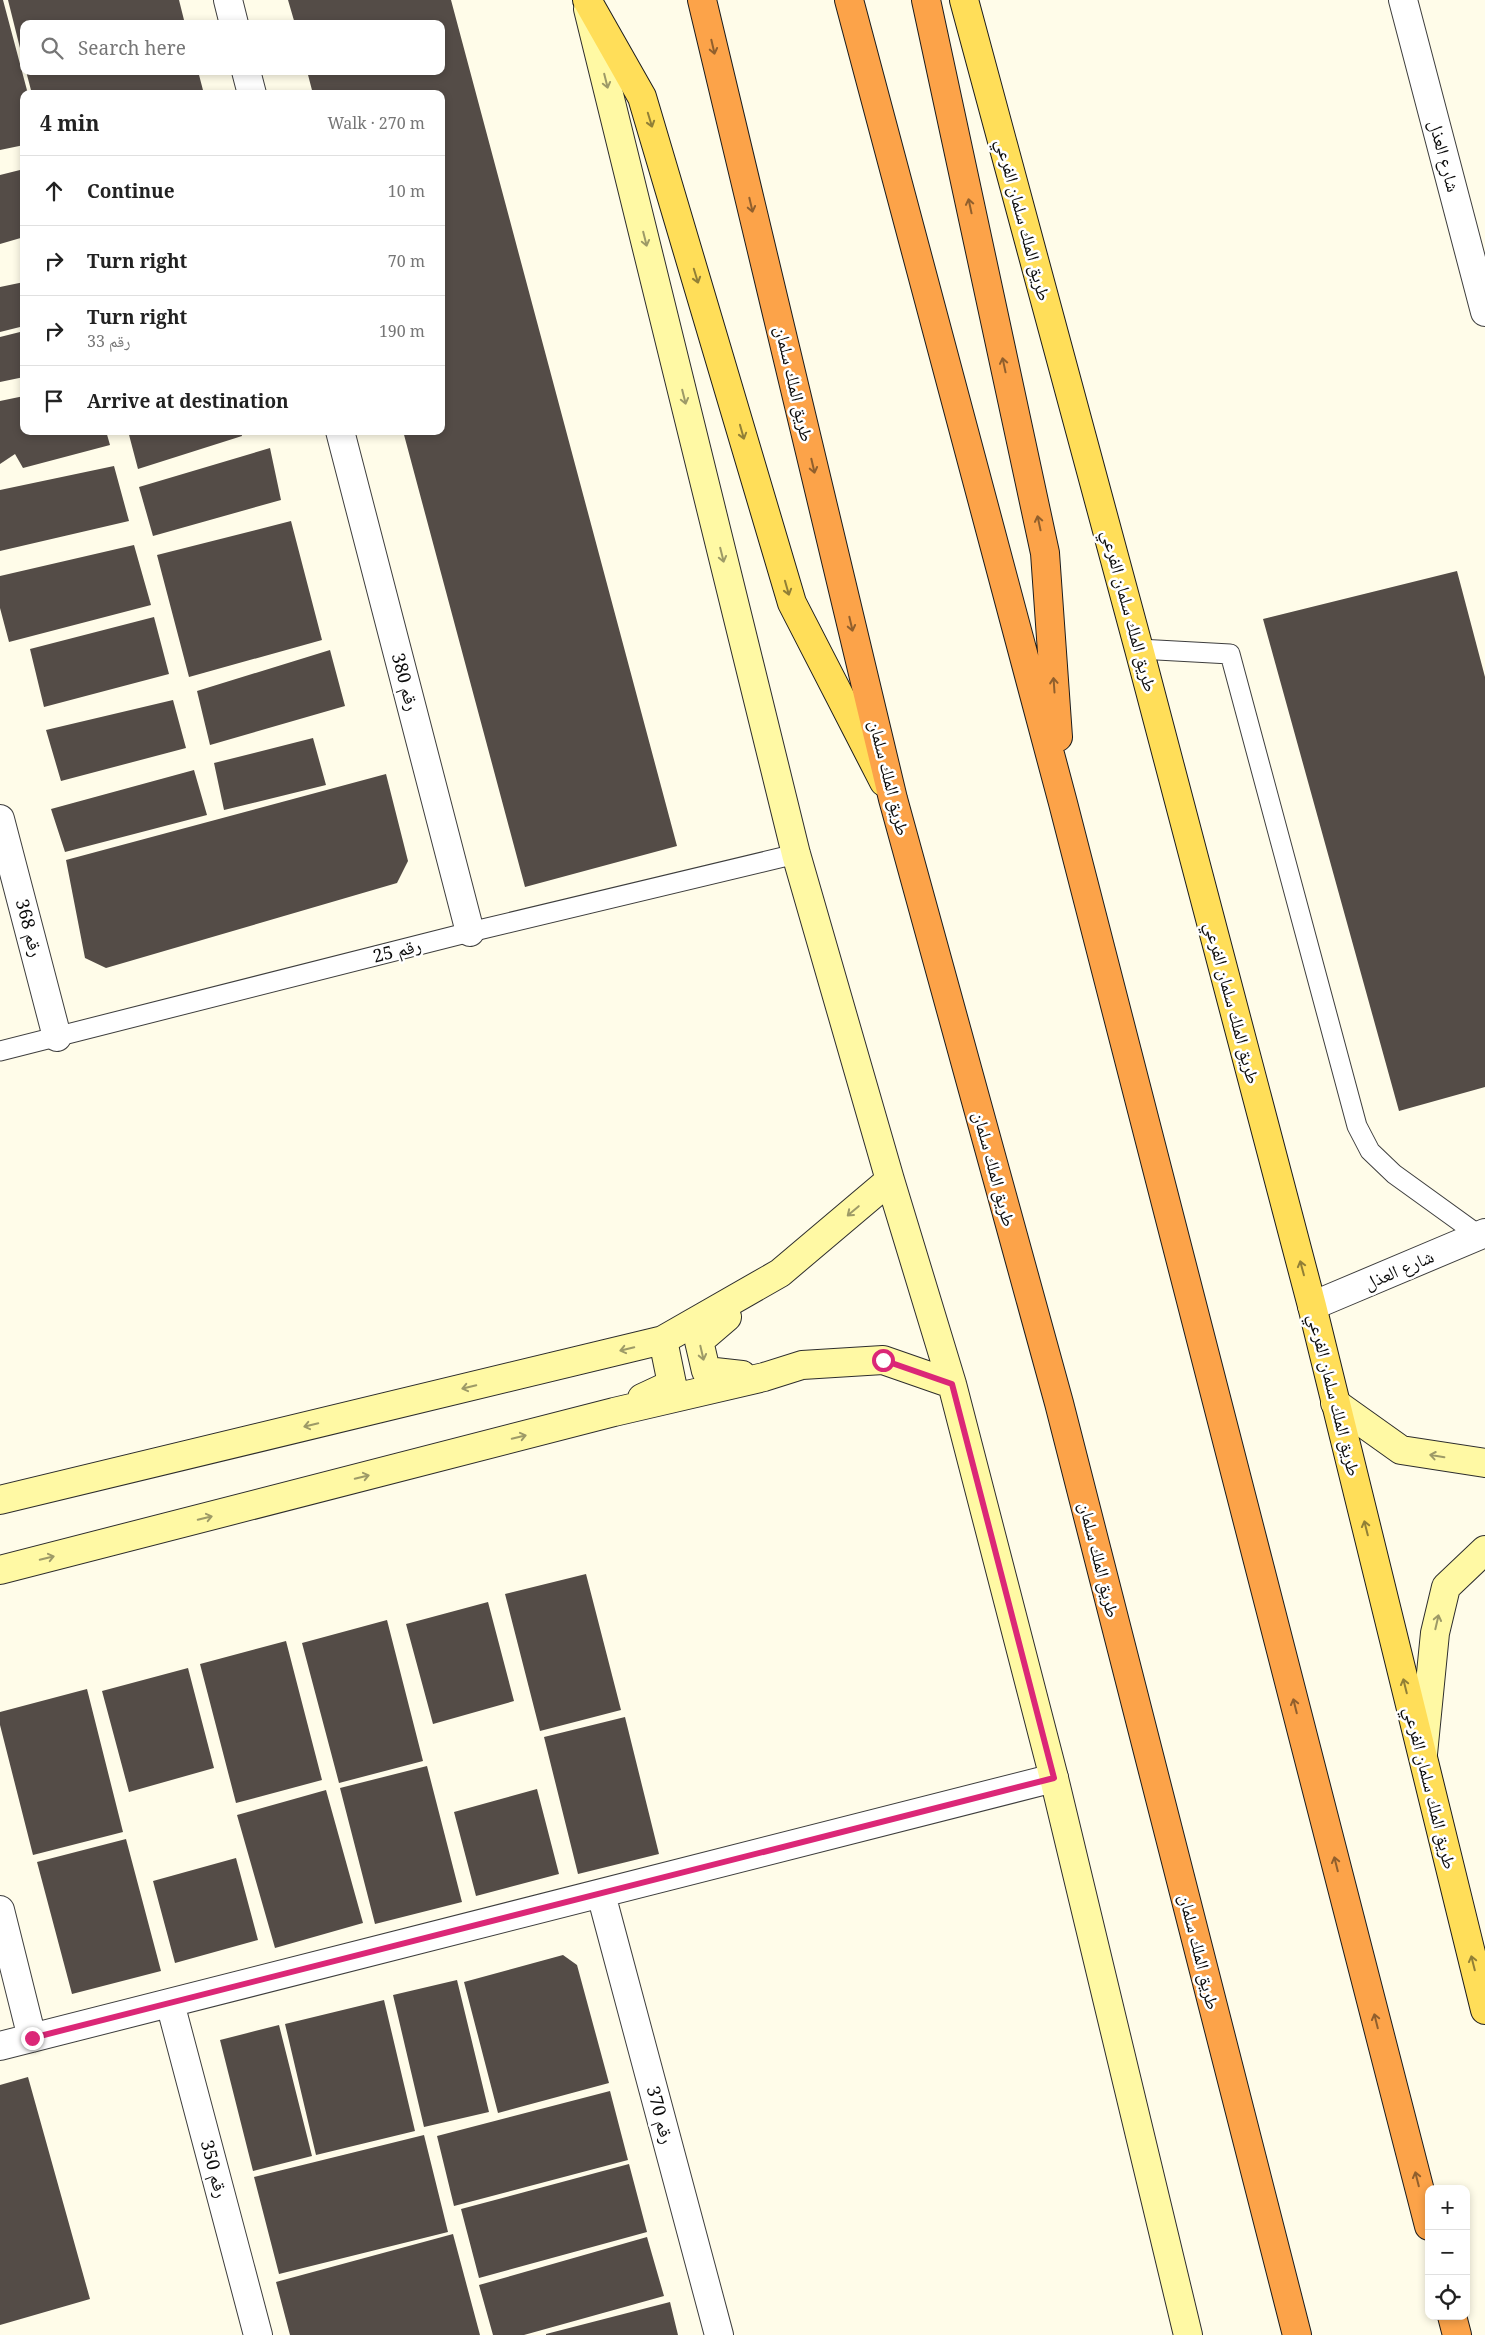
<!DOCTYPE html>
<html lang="en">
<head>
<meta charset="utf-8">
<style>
	body { margin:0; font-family:"Noto Serif","Noto Naskh Arabic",serif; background:#f6f6f6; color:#222 }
	.controls { position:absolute; right:15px; bottom:15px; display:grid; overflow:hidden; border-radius:10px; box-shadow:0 2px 8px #0003 }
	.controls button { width:45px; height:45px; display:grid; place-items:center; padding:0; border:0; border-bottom:1px solid #e0e0e0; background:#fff; color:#222; font:25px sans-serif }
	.stop { position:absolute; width:15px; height:15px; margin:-11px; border:4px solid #db2777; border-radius:50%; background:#fff }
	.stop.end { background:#db2777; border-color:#fff; box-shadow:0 1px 5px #0008 }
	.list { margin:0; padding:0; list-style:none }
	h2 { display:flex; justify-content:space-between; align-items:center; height:65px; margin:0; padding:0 20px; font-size:21px }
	h2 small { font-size:16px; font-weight:400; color:#767676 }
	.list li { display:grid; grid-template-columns:32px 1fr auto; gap:15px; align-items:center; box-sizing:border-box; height:70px; padding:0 20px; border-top:1px solid #e0e0e0 }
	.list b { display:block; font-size:19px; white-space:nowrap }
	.list p { margin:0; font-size:16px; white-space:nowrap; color:#767676 }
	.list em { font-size:16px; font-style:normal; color:#767676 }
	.icon { flex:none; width:28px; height:28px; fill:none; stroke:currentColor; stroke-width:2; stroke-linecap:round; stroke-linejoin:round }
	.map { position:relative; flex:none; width:1485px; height:2335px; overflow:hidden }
	.search { position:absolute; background:#fff; box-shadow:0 2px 8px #0003; left:20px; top:20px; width:425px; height:55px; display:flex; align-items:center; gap:12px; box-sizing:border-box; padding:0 18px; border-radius:10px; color:#767676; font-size:19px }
	.panel { position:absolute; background:#fff; box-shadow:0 2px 8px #0003; left:20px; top:90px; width:425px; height:345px; border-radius:10px }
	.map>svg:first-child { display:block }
	.building { fill:#544c47 }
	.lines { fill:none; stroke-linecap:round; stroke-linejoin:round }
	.lane-casing { stroke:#3e3e3e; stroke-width:21 }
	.street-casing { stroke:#3e3e3e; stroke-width:30 }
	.secondary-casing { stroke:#2d2d2d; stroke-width:30 }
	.primary-casing { stroke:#1c1c1c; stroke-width:30 }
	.highway-casing { stroke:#1c1c1c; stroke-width:30 }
	.lane { stroke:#fff; stroke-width:19 }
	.street { stroke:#fff; stroke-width:28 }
	.secondary { stroke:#fff9a4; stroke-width:28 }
	.primary { stroke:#ffde59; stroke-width:28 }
	.highway { stroke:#fca349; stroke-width:28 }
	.oneway { stroke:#905f2d }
	.oneway2 { stroke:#9d9a67 }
	.oneway3 { stroke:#917f36 }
	.route { stroke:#db2777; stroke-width:6 }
	.labels { text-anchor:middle; stroke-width:5; stroke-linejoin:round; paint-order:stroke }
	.street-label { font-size:18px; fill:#0b0b0b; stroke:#fff }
</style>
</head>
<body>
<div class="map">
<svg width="1485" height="2335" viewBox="0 0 1485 2335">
	<rect width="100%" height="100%" fill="#fffce9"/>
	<path class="building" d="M0 0H3L28 94H24V145L0 150Z
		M8 0H179L185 24H24L23 60Z
		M288 0H451L677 846 525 887 403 431H441V94H313L307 71H441V24H295Z
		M26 71H198L204 94H32Z
		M20 170 24 185V237L0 244V175Z
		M24 282V326L0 332V287Z
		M24 331V377L0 382V337Z
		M24 396V431H106L110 445 23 468 15 454 0 464V401Z
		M128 431H241L242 436 138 469Z
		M270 448 281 500 153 536 139 487Z
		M114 466 129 521 0 551V490Z
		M291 521 322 640 189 677 157 555Z
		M134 545 151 605 9 642 0 608V576Z
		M1457 571 1485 677V1087L1399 1111 1263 619Z
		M154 617 169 674 44 707 30 649Z
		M330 650 345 706 210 745 197 691Z
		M173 700 186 748 61 781 46 730Z
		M313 738 326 785 224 810 214 763Z
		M194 770 207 815 65 852 51 809Z
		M386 774 408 861 397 883 106 968 85 958 66 860Z
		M586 1574 621 1710 540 1731 505 1594Z
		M488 1602 514 1701 433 1724 406 1624Z
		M387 1620 423 1761 339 1783 302 1643Z
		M286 1641 322 1780 236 1803 200 1664Z
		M188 1668 214 1768 129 1792 102 1691Z
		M87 1689 123 1832 33 1855 0 1725V1712Z
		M625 1717 659 1854 578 1874 544 1737Z
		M427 1766 462 1902 375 1924 340 1788Z
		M537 1789 559 1874 476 1896 454 1812Z
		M326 1790 363 1923 275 1948 237 1815Z
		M126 1839 161 1971 72 1994 37 1862Z
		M236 1858 258 1940 175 1963 153 1881Z
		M563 1955 577 1965 609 2083 498 2113 464 1982Z
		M457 1980 489 2112 424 2127 393 1995Z
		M384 2000 415 2131 316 2155 285 2024Z
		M279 2025 312 2156 253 2171 220 2040Z
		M28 2077 90 2299 0 2325V2085Z
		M610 2091 628 2160 454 2206 437 2136Z
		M424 2135 448 2232 279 2274 254 2177Z
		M629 2164 647 2232 479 2278 461 2209Z
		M453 2234 480 2335H290L276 2282Z
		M647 2237 664 2296 524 2335H493L479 2285Z
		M670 2302 678 2335H546V2334Z"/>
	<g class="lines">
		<defs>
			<path id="lane" d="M1139 649 1230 654 1357 1126 1370 1151 1394 1174 1480 1236
				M0 1051 470 932 796 854"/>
			<path id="street" d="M228 0 234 24
				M1403 0 1485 312
				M246 71 252 94
				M340 431 470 932
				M0 819 57 1037
				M1312 1306 1485 1233
				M601 1894 719 2335
				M0 1910 32 2038
				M170 2003 258 2335
				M0 2046 1054 1778"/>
			<path id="secondary" d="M588 9 796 854 890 1180 952 1384 1054 1778 1188 2335
				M727 1317 699 1341 706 1371 742 1375
				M642 1398 672 1384 663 1340
				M1335 1403 1401 1450 1485 1463
				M0 1500 663 1340 780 1273 890 1180
				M0 1570 614 1412 764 1377 802 1365 883 1360 952 1384
				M1423 1754 1435 1633 1446 1587 1485 1550"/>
			<path id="primary" d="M587 0 642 97 792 603 884 782
				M964 0 1139 649 1312 1306 1485 2010"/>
			<path id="highway" d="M702 0 893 799 1059 1403 1297 2335
				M849 0 1063 803 1429 2226
				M926 0 1045 553 1058 737
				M1452 2316 1457 2335"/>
		</defs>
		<use href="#lane" class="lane-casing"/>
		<use href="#street" class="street-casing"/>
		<use href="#secondary" class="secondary-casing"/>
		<use href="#primary" class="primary-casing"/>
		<use href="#highway" class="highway-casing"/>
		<use href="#lane" class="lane"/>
		<use href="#street" class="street"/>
		<use href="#secondary" class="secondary"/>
		<use href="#primary" class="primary"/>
		<use href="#highway" class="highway"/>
	</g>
	<defs><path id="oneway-shaft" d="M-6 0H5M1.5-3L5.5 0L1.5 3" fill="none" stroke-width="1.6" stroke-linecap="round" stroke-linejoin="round" transform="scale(1.25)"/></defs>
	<g class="oneway">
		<use href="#oneway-shaft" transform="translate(713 47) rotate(77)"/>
		<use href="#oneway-shaft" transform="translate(751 205) rotate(77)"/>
		<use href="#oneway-shaft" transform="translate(970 206) rotate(-102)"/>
		<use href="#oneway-shaft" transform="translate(1004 365) rotate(-102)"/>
		<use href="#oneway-shaft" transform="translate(813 466) rotate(77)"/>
		<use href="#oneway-shaft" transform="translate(1039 523) rotate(-102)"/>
		<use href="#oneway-shaft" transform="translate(851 624) rotate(77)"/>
		<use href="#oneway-shaft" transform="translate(1054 685) rotate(-94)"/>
		<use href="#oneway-shaft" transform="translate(1295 1706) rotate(-104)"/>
		<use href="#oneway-shaft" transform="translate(1336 1864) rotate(-104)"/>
		<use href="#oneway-shaft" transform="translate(1376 2021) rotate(-104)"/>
		<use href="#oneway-shaft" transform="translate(1417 2179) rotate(-104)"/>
	</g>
	<g class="oneway2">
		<use href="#oneway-shaft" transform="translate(606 81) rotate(76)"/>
		<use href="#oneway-shaft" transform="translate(645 239) rotate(76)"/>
		<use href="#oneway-shaft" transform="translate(684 397) rotate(76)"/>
		<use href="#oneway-shaft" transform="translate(722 555) rotate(76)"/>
		<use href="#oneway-shaft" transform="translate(853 1211) rotate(140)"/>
		<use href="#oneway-shaft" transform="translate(627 1349) rotate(166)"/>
		<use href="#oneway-shaft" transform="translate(702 1353) rotate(77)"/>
		<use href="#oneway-shaft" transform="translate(469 1387) rotate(166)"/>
		<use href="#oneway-shaft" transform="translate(311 1425) rotate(166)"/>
		<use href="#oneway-shaft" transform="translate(519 1437) rotate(-14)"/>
		<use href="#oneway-shaft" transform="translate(1437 1456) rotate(-171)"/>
		<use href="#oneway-shaft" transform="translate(362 1477) rotate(-14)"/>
		<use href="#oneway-shaft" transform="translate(205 1518) rotate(-14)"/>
		<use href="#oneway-shaft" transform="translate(47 1558) rotate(-14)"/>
		<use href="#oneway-shaft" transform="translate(1437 1622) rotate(-77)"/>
	</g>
	<g class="oneway3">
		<use href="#oneway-shaft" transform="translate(650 120) rotate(73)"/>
		<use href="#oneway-shaft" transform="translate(696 276) rotate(73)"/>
		<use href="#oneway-shaft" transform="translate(742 432) rotate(74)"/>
		<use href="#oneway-shaft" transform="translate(787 588) rotate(74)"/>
		<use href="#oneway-shaft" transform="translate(1302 1268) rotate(-105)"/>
		<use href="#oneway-shaft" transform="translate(1366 1528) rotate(-104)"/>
		<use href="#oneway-shaft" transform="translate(1405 1686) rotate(-104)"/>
		<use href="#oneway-shaft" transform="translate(1473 1963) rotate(-104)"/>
	</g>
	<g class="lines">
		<path class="route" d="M32 2038 1054 1778 952 1384 883 1360"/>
	</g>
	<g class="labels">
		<g class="street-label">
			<text transform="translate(1444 156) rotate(75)" y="6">شارع العذل</text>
			<text transform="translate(1023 220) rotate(75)" y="6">طريق الملك سلمان الفرعي</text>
			<text transform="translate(794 384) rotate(77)" y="6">طريق الملك سلمان</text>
			<text transform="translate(1129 611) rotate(75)" y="6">طريق الملك سلمان الفرعي</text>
			<text transform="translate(405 682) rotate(75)" y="6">رقم 380</text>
			<text transform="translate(889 778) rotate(76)" y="6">طريق الملك سلمان</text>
			<text transform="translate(29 928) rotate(75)" y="6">رقم 368</text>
			<text transform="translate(397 951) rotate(-14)" y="6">رقم 25</text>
			<text transform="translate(1232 1003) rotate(75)" y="6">طريق الملك سلمان الفرعي</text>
			<text transform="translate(994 1169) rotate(75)" y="6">طريق الملك سلمان</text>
			<text transform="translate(1399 1270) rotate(-23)" y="6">شارع العذل</text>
			<text transform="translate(1334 1395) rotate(76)" y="6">طريق الملك سلمان الفرعي</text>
			<text transform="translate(1099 1560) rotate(76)" y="6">طريق الملك سلمان</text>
			<text transform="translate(1430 1788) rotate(76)" y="6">طريق الملك سلمان الفرعي</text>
			<text transform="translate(1199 1952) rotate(76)" y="6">طريق الملك سلمان</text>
			<text transform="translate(660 2115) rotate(75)" y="6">رقم 370</text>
			<text transform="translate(214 2169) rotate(75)" y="6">رقم 350</text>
		</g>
	</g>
</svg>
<div class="controls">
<button>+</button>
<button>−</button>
<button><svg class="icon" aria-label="locate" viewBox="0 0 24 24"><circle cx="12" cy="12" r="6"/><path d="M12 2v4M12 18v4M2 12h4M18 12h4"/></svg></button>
</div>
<div class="stop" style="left:883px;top:1360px"></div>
<div class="stop end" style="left:32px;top:2038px"></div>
<div class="search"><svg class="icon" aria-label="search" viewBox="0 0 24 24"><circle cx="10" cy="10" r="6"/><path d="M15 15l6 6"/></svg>Search here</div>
<section class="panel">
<h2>4 min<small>Walk · 270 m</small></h2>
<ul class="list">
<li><svg class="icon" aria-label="ahead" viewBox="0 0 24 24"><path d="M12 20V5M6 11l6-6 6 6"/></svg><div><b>Continue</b></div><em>10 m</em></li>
<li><svg class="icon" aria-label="right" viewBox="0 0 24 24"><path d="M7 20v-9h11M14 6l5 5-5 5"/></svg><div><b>Turn right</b></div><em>70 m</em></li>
<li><svg class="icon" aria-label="right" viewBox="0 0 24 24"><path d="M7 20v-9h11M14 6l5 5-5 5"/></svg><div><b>Turn right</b><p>رقم 33</p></div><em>190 m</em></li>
<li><svg class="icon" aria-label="arrive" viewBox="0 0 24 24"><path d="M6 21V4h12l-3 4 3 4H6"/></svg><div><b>Arrive at destination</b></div></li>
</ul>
</section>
</div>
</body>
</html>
